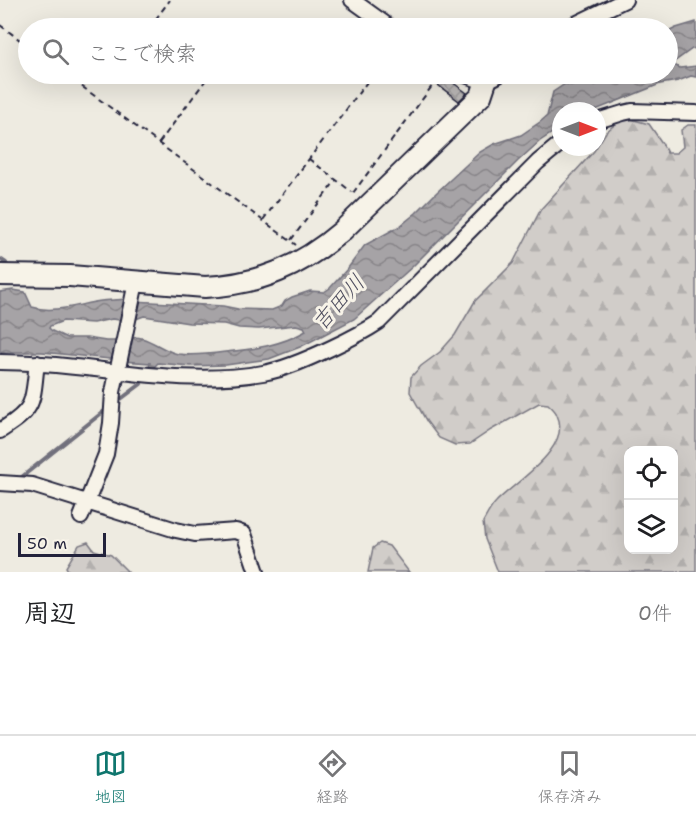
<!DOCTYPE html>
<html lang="ja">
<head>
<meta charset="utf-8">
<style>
	body { margin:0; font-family:"Shantell Sans","Klee One",sans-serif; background:#f2f2f2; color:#202124 }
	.controls { position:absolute; right:18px; bottom:18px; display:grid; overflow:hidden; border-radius:12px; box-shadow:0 6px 24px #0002 }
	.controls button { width:54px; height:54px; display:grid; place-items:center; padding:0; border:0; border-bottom:2px solid #e0e0e0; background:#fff; color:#202124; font:30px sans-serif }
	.compass { position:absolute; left:552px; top:102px; width:54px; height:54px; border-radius:50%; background:#fff; box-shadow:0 6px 24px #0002; rotate:90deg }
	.scale { position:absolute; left:18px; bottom:15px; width:88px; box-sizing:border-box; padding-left:6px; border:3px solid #22223b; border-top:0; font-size:16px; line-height:21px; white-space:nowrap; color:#22223b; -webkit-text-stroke:4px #f7f3e8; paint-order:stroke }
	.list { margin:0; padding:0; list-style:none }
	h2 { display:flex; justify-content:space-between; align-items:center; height:78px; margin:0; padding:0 24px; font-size:26px }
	h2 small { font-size:20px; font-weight:400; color:#757577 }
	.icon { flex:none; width:33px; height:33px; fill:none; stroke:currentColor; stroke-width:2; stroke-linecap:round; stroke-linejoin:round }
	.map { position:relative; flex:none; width:696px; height:572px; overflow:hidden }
	.search { position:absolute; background:#fff; box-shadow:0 6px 24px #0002; left:18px; right:18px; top:18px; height:66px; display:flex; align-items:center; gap:15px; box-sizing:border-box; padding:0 21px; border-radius:33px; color:#757577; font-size:22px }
	.sheet { height:162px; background:#fff }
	nav { display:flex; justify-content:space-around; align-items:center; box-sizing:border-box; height:84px; border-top:2px solid #e0e0e0; background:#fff; font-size:16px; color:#757577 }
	nav a { display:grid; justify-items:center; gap:3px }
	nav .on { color:#0f766e }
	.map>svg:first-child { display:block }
	.forest { fill:url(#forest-firs); stroke:#7a7882; stroke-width:1.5; fill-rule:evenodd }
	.water { fill:url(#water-waves); stroke:#716f7b; stroke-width:1.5 }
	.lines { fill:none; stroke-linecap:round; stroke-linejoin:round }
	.stream { stroke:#716f7b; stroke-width:4 }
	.building { fill:url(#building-cross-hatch); stroke:#22223b; stroke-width:1.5 }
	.street-casing { stroke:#22223b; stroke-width:18 }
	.secondary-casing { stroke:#22223b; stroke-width:24 }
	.path { stroke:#22223b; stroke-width:2; stroke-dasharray:6 4.5; stroke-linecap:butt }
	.street { stroke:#f7f3e8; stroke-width:14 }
	.secondary { stroke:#f7f3e8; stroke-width:20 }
	.labels { text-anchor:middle; stroke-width:6; stroke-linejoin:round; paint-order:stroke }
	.water-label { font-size:22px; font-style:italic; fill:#504f60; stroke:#f7f3e8 }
</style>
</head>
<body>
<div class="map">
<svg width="696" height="572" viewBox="0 0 696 572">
	<defs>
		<pattern id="forest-firs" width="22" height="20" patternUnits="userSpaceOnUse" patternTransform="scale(1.5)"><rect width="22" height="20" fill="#d1cdc9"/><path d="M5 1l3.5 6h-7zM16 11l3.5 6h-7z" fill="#b3b0ae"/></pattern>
		<pattern id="water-waves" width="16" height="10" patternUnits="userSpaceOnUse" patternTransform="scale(1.5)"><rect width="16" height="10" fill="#a6a3a6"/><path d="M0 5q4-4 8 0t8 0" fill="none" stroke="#878488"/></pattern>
		<pattern id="building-cross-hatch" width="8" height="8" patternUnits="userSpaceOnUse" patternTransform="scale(1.5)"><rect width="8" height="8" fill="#bbb8b7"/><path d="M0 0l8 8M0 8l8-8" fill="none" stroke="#a09e9e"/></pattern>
	</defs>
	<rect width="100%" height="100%" fill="#eeebe1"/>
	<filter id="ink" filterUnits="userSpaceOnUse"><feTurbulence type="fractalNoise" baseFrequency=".0167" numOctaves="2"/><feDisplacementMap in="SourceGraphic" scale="12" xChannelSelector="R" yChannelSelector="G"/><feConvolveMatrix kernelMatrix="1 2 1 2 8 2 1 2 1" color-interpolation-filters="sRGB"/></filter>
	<g filter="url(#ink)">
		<path class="forest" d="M630 119 649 124 662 143 667 153H676L683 147 681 130 688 125H696V572H498L485 539 483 522C487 515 491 507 496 502 515 482 573 448 557 415 556 411 551 407 548 404L539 403 491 430 470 444 455 445 439 438 427 422 410 392 411 377 421 366 440 352 455 335 475 301 513 263 541 209 594 151 606 132 618 122ZM628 451H674V550H628Z
			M88 542 94 550 111 555 128 572H69L66 567 79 545Z
			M380 543 389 546 409 572H368L373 548Z"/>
		<path class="water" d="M696 22V48L692 49 674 62V65L680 68 696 66V77L691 76 678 81 660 84 593 111H561V127L540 141 518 161 412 267 354 319 300 347 269 359 226 365 190 366 158 363 154 367H149L150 363 122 361 127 340C142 330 161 351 178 354 193 356 210 354 225 352 254 349 279 346 306 331L304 327 296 325 259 329 239 328 224 324 189 323 144 316 130 321 134 301 223 306 238 309 272 310 282 306 285 301 292 297 310 291 324 292 330 288 348 268 365 245 400 226 416 213 437 192 480 152 494 144 521 135 540 122 547 116 553 92 565 84 592 74H668V32L676 28Z
			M13 290 25 292 32 307C54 314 79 304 101 301 109 300 118 300 126 299L127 321 112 319 93 323 63 321 50 326 49 328 52 331 67 338H87L106 341H123L119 360 42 352H0V292Z"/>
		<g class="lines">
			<path class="stream" d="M0 259 6 263 9 270
				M117 402 141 384
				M18 480 108 408"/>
		</g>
		<path class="building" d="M444 76 467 93 459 101 438 85Z"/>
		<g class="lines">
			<defs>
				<path id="street" d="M352 0 391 28
					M567 28 625 0
					M463 74C479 80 484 85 500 74
					M597 121 623 113 632 111 696 113
					M0 362C88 362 175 388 263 373 286 369 310 358 331 348 348 340 364 332 379 322L538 162 561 143
					M0 431C10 424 23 417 29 406 35 396 35 375 37 363
					M0 483 32 485 176 530 195 534 236 531 244 534 257 572
					M81 517 106 454 111 423 113 392 136 282"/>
				<path id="secondary" d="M0 275 70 276 205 287C260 284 300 267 342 231L481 96 486 81"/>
			</defs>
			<use href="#street" class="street-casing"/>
			<use href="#secondary" class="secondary-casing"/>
			<path class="path" d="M0 25 28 46
				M149 28 170 0
				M65 74 296 245
				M159 143 205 81 203 77 199 74
				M309 159 352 192
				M353 193 441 74
				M263 220 373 74
				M291 240 336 180"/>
			<use href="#street" class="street"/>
			<use href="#secondary" class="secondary"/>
		</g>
	</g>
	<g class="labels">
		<g class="water-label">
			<text transform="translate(338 302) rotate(-48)" y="8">吉田川</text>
		</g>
	</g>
</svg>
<div class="controls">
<button><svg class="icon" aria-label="locate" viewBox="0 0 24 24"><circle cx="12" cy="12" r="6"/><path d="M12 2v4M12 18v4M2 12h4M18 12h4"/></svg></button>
<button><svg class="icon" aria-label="layers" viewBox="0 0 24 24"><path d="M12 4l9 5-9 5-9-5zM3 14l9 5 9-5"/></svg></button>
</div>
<svg class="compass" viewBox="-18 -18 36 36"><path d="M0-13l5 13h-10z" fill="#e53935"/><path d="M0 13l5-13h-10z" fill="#757577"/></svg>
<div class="scale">50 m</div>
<div class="search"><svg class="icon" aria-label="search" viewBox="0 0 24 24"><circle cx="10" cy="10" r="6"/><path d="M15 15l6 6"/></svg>ここで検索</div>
</div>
<section class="sheet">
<h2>周辺<small>0件</small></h2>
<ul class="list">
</ul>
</section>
<nav>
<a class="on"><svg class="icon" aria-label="map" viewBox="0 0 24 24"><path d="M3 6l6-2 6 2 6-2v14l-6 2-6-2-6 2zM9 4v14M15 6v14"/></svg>地図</a>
<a><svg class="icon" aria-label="directions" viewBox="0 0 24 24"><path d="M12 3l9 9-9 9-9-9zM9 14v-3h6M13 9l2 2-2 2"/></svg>経路</a>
<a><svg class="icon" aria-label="saved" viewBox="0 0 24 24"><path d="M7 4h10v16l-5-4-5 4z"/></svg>保存済み</a>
</nav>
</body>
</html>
